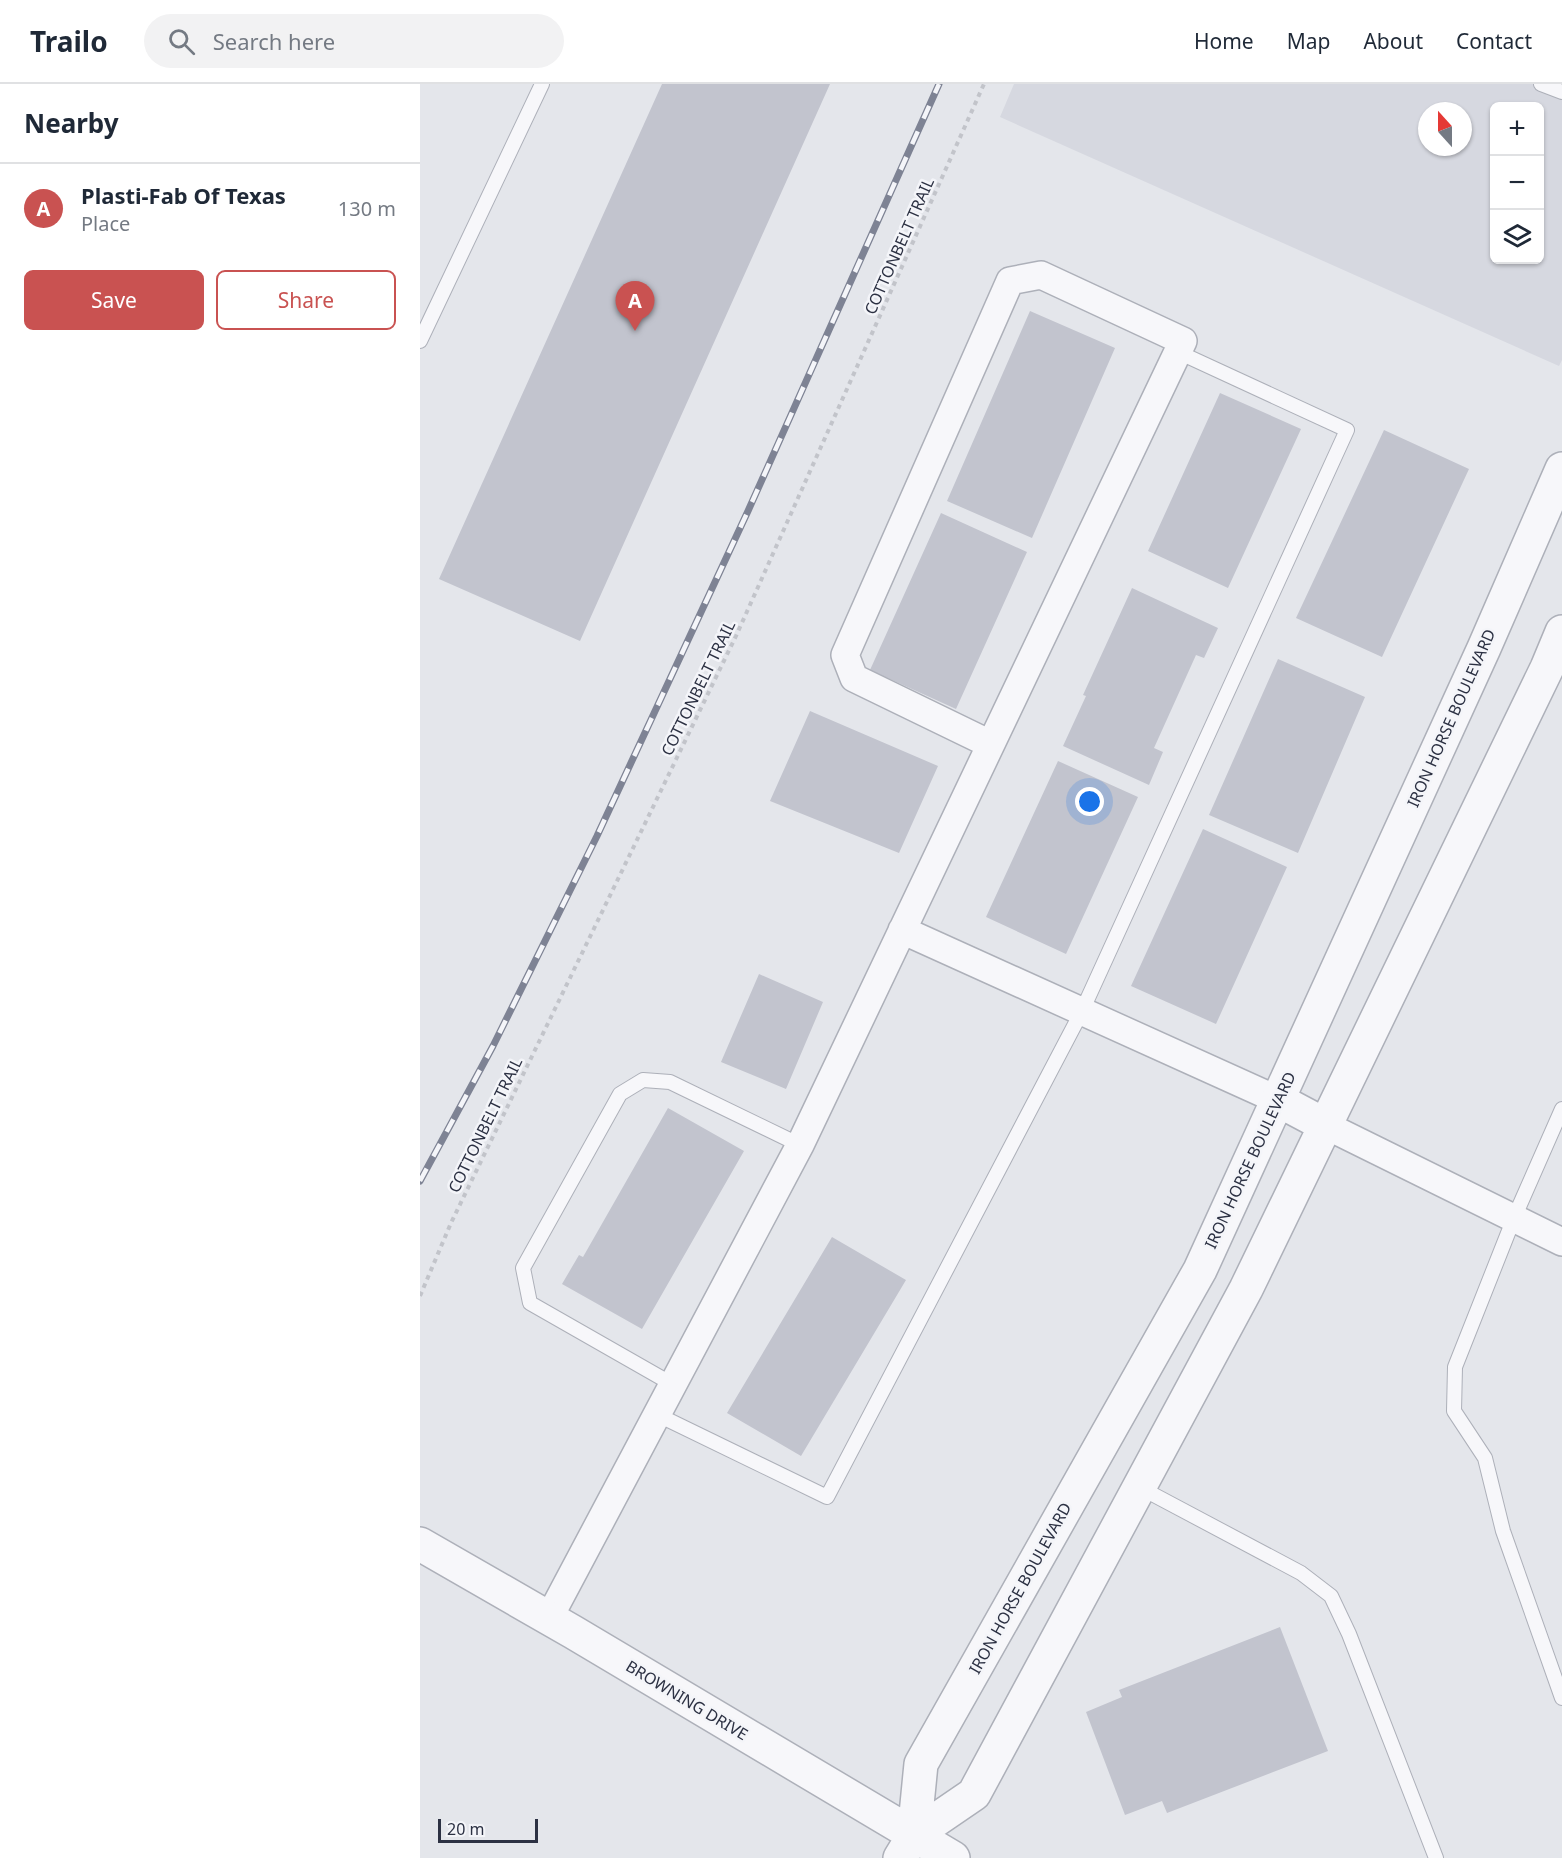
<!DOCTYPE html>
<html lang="en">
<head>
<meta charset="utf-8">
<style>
	body { margin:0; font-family:"Noto Sans",sans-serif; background:#f2f2f3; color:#1f2937 }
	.controls { position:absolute; right:18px; top:18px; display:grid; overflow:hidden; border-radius:9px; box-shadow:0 2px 4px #0004 }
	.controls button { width:54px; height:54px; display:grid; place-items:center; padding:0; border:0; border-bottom:2px solid #e0e1e3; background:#fff; color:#1f2937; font:30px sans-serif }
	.compass { position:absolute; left:998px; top:18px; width:54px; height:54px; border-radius:50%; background:#fff; box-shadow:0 2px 4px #0004; rotate:339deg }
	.scale { position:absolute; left:18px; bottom:15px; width:100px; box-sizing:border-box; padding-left:6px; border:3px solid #2c3143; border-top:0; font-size:16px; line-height:21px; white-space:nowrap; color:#2c3143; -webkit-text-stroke:4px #f4f5f9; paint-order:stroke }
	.you { position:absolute; left:670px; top:718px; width:21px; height:21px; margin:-15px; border:4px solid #fff; border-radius:50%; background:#1a73e8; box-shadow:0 0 0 9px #1a73e833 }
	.badge { display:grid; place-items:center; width:39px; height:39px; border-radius:50%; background:#c95251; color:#fff; font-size:20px; font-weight:700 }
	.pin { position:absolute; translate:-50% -50px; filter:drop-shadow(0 2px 3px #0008) }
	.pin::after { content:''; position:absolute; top:32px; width:21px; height:18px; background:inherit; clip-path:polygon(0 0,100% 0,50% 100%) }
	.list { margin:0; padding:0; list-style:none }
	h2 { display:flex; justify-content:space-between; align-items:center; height:78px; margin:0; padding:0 24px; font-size:26px }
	h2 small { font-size:20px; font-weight:400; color:#747a83 }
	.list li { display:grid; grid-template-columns:39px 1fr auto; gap:18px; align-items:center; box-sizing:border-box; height:90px; padding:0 24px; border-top:2px solid #e0e1e3 }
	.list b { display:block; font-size:22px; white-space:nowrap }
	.list p { margin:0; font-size:20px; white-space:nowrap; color:#747a83 }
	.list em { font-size:20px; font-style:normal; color:#747a83 }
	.actions { display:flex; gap:12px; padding:18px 24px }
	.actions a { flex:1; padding:14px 0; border:2px solid #c95251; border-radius:9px; text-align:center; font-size:21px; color:#c95251 }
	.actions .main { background:#c95251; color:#fff }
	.icon { flex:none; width:33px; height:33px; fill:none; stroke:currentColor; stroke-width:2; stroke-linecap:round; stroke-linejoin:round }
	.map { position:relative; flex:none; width:1142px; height:1774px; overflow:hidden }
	header { display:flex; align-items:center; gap:36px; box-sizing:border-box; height:84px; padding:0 30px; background:#fff; border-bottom:2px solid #e0e1e3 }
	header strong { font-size:28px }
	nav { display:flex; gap:33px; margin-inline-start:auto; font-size:21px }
	.search { width:420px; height:54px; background:#f2f2f3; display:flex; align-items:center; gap:15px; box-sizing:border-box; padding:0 21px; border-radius:33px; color:#747a83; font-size:22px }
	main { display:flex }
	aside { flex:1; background:#fff }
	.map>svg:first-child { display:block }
	.built { fill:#d6d8e0; fill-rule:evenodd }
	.building { fill:#c2c4ce }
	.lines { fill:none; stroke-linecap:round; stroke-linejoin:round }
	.service-casing { stroke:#adb0b9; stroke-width:16 }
	.minor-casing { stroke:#adb0b9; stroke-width:30 }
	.tertiary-casing { stroke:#adb0b9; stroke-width:36 }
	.path { stroke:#c2c4ca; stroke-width:4; stroke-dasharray:4.5 4.5; stroke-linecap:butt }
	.service { stroke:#f7f7fa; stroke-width:14 }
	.minor { stroke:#f7f7fa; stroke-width:27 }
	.tertiary { stroke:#f7f7fa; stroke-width:33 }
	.rail-casing { stroke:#7e8394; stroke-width:7 }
	.rail { stroke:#f4f5f9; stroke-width:4.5; stroke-dasharray:14; stroke-linecap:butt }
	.labels { text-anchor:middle; stroke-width:5; stroke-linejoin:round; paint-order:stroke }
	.street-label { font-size:16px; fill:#2c3143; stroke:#f4f5f9 }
</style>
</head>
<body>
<header>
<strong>Trailo</strong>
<div class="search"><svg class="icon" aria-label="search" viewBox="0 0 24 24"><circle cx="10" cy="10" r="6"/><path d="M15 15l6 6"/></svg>Search here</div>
<nav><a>Home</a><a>Map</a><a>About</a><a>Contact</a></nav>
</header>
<main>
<aside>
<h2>Nearby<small></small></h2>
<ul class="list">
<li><span class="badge">A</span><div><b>Plasti-Fab Of Texas</b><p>Place</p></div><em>130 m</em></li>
</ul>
<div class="actions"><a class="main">Save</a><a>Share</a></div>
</aside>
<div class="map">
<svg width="1142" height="1774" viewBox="0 0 1142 1774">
	<rect width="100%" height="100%" fill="#e4e6eb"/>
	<path class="built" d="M594 0H1142V276L1139 282 580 33ZM1074 22H1120V176H1074ZM1007 27H1043V63H1007Z"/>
	<path class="building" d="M242 0H410L160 557 19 495Z
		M610 227 695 264 612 454 527 417Z
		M800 309 881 345 808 504 728 467Z
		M964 346 1049 385 962 573 876 534Z
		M521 429 607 468 536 625 450 586Z
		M712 504 798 544 784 574 776 571 734 664 743 668 729 701 643 662 666 612 663 611Z
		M858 575 945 613 878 769 789 731Z
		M390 627 518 682 479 769 350 717Z
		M638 677 718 713 646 870 566 833Z
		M783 745 867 783 796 940 711 902Z
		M339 890 403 918 366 1005 301 978Z
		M248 1024 324 1067 222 1245 142 1200 159 1171 163 1173Z
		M412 1153 486 1196 381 1372 307 1329Z
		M860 1543 908 1667 747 1729 742 1717 705 1731 666 1628 702 1613 699 1606Z"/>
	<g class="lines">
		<defs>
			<path id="service" d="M1121 0 1142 8
				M0 257 122 0
				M1142 1025 1094 1134 1035 1283 1034 1327 1065 1374 1083 1447 1142 1614
				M252 1300 110 1219 103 1184 200 1010 223 996 250 998 380 1061
				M236 1330 407 1413 662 927 927 346 758 268
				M719 1403 881 1489 911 1512 929 1550 1016 1774"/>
			<path id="minor" d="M482 846 858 1016
				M905 1041 1142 1158
				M129 1534 380 1061 763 257 621 191 590 197 425 571 434 594 570 660"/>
			<path id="tertiary" d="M858 1016 905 1041
				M0 1460 153 1548 533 1774
				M494 1751 554 1710 826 1205 1127 584 1142 548
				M480 1774 494 1751 501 1680 780 1186 1064 564 1142 385"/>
		</defs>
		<use href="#service" class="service-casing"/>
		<use href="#minor" class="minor-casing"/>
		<use href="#tertiary" class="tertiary-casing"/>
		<path class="path" d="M0 1212 31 1139 316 552 564 0"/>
		<use href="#service" class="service"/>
		<use href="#minor" class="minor"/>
		<use href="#tertiary" class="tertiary"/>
		<defs>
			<path id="rail" d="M0 1097 73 962 177 752 328 427 519 0"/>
		</defs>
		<use href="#rail" class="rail-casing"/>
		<use href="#rail" class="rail"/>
	</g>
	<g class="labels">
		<g class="street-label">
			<text transform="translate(479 162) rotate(-66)" y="6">COTTONBELT TRAIL</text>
			<text transform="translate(278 604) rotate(-64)" y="6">COTTONBELT TRAIL</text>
			<text transform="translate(1031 634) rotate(-66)" y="6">IRON HORSE BOULEVARD</text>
			<text transform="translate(65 1041) rotate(-64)" y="6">COTTONBELT TRAIL</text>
			<text transform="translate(830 1076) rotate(-65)" y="6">IRON HORSE BOULEVARD</text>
			<text transform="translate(600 1504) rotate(-61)" y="6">IRON HORSE BOULEVARD</text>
			<text transform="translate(267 1616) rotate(31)" y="6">BROWNING DRIVE</text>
		</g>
	</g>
</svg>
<div class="controls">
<button>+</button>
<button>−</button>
<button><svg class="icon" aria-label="layers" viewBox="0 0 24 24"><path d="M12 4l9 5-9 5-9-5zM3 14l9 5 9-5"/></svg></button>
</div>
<svg class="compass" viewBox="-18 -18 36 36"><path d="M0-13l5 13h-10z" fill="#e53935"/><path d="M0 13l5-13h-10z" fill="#747a83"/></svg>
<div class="scale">20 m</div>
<div class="you"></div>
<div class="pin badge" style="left:215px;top:247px">A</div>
</div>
</main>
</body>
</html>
